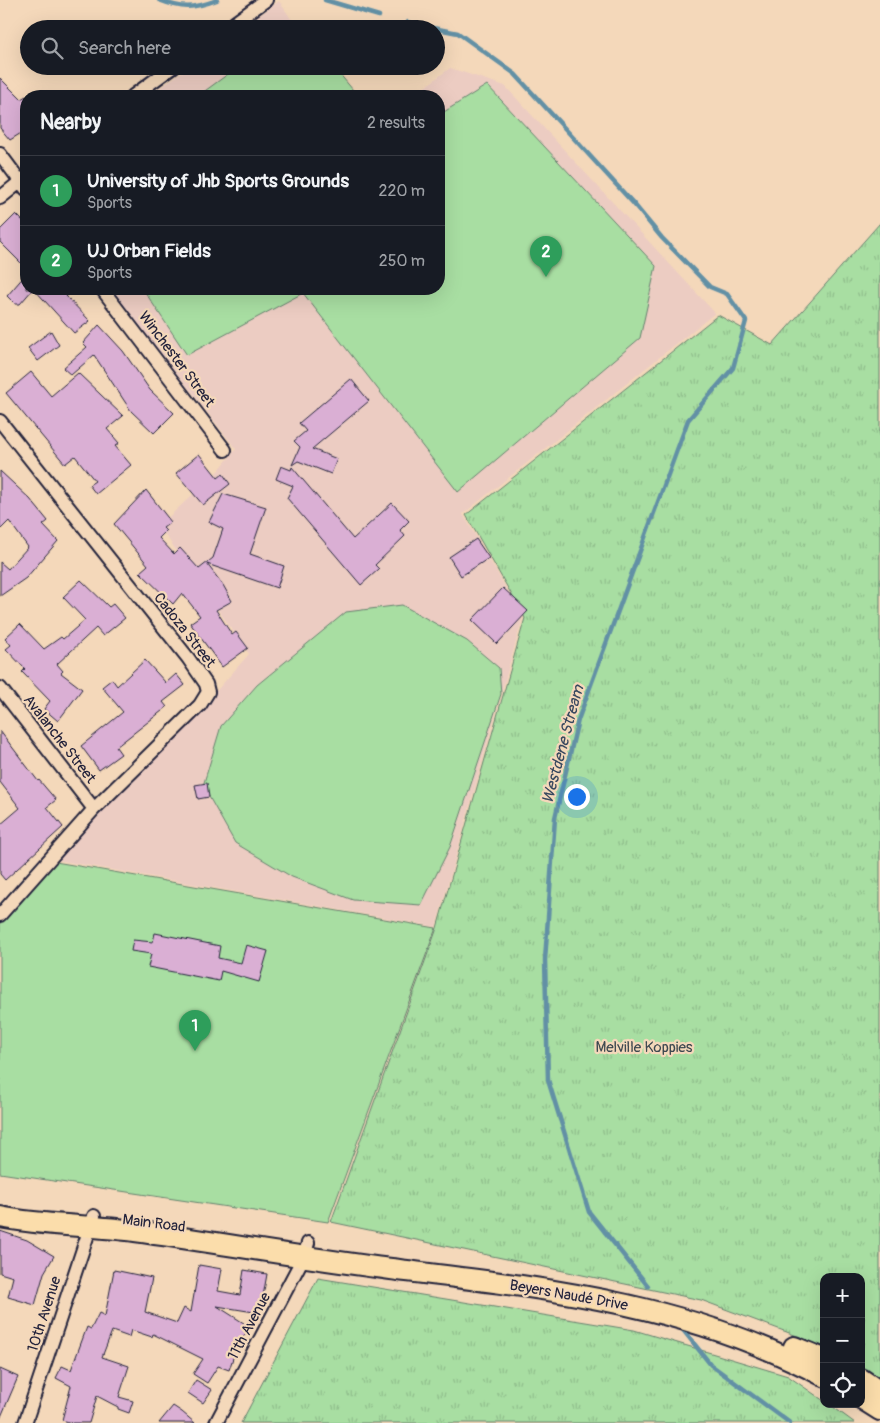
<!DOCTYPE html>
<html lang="en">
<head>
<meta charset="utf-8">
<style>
	body { margin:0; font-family:Pangolin,sans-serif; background:#242831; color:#f1f3f6 }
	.controls { position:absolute; right:15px; bottom:15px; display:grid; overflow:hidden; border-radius:10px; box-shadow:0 5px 20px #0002 }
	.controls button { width:45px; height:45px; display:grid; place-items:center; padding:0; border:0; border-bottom:1px solid #363941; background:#171b24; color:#f1f3f6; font:25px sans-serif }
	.you { position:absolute; left:576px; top:796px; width:18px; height:18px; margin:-12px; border:4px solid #fff; border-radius:50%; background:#1a73e8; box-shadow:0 0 0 8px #1a73e833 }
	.badge { display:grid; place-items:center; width:32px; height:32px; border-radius:50%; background:#b45309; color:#fff; font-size:16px; font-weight:700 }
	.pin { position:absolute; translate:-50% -41px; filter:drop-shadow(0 1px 2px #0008) }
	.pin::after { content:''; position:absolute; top:26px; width:18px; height:15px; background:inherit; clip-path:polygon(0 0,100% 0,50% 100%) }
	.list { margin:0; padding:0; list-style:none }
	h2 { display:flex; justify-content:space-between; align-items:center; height:65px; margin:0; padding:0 20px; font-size:21px }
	h2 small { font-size:16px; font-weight:400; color:#9ea1a6 }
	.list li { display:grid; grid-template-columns:32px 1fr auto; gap:15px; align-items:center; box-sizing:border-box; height:70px; padding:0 20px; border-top:1px solid #363941 }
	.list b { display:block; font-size:19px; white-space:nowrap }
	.list p { margin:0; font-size:16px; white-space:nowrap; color:#9ea1a6 }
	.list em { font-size:16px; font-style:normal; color:#9ea1a6 }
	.icon { flex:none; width:28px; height:28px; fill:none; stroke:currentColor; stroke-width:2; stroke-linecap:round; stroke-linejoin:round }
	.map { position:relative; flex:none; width:880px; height:1423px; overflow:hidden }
	.search { position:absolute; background:#171b24; box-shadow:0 5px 20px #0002; left:20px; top:20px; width:425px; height:55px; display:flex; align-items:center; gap:12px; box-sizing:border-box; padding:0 18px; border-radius:28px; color:#9ea1a6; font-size:19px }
	.panel { position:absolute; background:#171b24; box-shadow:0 5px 20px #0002; left:20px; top:90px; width:425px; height:205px; border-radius:20px }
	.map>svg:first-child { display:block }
	.built { fill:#ecccc2 }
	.green { fill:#a8dea2; stroke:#65806e }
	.park { fill:url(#park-tufts); stroke:#65806e }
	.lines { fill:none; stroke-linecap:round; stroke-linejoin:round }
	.stream { stroke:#6290a5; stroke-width:4.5 }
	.building { fill:#daafd4; stroke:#22223b }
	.minor-casing { stroke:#22223b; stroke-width:16 }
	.primary-casing { stroke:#22223b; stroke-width:24 }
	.minor { stroke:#f4d8ba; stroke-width:12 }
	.primary { stroke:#fbddab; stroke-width:20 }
	.labels { text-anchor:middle; stroke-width:4.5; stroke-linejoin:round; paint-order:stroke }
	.street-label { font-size:15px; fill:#22223b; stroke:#f4d8ba }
	.park-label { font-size:15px; fill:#3d4850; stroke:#f4d8ba }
	.water-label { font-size:16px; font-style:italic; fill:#37475e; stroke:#f4d8ba }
</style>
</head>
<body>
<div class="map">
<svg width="880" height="1423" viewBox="0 0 880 1423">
	<defs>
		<pattern id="park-tufts" width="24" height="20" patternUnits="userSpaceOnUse" patternTransform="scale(1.25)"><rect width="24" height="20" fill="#a8dea2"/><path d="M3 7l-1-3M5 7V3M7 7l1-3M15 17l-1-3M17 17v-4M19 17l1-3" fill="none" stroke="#90be8c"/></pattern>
	</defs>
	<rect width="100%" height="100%" fill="#f4d8ba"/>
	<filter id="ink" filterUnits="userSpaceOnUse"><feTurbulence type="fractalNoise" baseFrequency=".02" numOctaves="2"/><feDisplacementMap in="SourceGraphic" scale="10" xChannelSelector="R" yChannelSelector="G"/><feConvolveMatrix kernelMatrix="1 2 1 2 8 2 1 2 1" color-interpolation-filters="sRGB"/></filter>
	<g filter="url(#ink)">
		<path class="built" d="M279 1 298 29H241Z
			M190 66H324L345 96H149Z
			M450 68 505 86 715 313 463 514 523 617 436 927 45 858 211 697 249 654 159 526 219 470 236 449 111 289H439V96H413Z"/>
		<path class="green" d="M239 66H333L358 96H198Z
			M487 85 656 266 640 338 458 492 303 293 187 355 143 289H439V115Z
			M402 605 467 641 499 668 501 694 450 847 421 905 353 900 292 877 235 843 203 786 221 726 257 685 346 612Z
			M44 860 436 928 328 1222 0 1173V910Z"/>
		<path class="park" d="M880 223V1382L861 1369V1277H824V1349L800 1337 701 1300 331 1222 437 928 525 618 466 515 718 315 772 345Z
			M318 1278 634 1330 788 1376 824 1401V1404H829L855 1423H241Z"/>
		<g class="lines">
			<path class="stream" d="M159 0C182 9 193 9 217 0
				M325 0 379 16
				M408 22 410 23
				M433 28 458 33 515 74 633 203 662 238 710 287 727 294 746 321 733 368 688 420 578 720 555 818 545 960 548 1080 589 1212 648 1286
				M680 1326 711 1365 790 1423"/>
		</g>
		<path class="building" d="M0 78 21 99 26 96V130L10 140 0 128Z
			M16 214 26 224V268L0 242V230Z
			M26 274V289H33L20 304H15L7 296Z
			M34 289H74L66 296 90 321 74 333Z
			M99 325 123 351 150 390 174 413 154 433 131 411 94 355 71 375 63 368 87 347 83 343Z
			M51 331 59 345 38 361 28 348Z
			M31 372 51 396 78 373 123 416 107 429 119 443 115 446 131 465 96 494 89 485 95 481 75 456 65 464 6 393Z
			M351 379 369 401 312 449 337 459 331 474 298 461 292 465 300 447 294 441 306 431 299 423Z
			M199 454 218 478 223 474 230 484 203 505 176 473Z
			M281 466 291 470 292 467 353 539 392 503 409 521 400 530 405 536 375 565 379 569 361 585 287 498 293 486 276 479Z
			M0 471 30 499 48 521 43 525 58 541 26 578 0 596V562L8 569 28 547 9 521 0 530Z
			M146 490 171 522 163 528 166 531 159 538 174 554 180 548 199 569 213 558 223 529 209 522 223 494 266 507 250 554 284 566 277 588 207 564 223 585 232 601 216 610 232 635 236 632 248 648 222 667 190 623 200 616 182 593 173 604 140 572 148 565 114 524Z
			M476 539 489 558 461 576 449 557Z
			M81 580 109 607 113 604 125 618 103 636 96 628 57 664 63 671 61 673 82 689 58 721 44 709 50 701 22 672 25 669 6 649 11 645 5 638 20 624 44 649 61 637 63 639 85 620 63 597Z
			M503 588 528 611 497 644 472 620Z
			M145 660 166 683 176 674 185 685 163 702 167 707 116 747 121 754 99 770 81 746 123 712 102 687 112 679 117 686Z
			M0 731 38 781 39 780 56 800 47 807 63 827 5 880 0 874V825L20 808 0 782Z
			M207 783 209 797 198 799 195 785Z
			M155 933 220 946 218 958 241 963 246 945 268 951 259 982 221 971 219 981 148 967 151 954 131 951 133 940 153 942Z
			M0 1231 27 1240 54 1256 44 1273 35 1305 8 1297 13 1277 0 1273Z
			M199 1265 222 1269 218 1291 240 1295 244 1270 267 1274 260 1313 217 1306 250 1327 237 1346 229 1370 218 1366 207 1383 193 1374 203 1359 153 1334 152 1337 131 1330 129 1337 112 1331 102 1357 129 1366 119 1397 133 1401 129 1413 118 1409V1407L97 1396 89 1423H72L62 1420 71 1386 56 1378 62 1366 71 1370 87 1327 91 1329 99 1313 105 1316 114 1270 152 1278 145 1312 177 1323 184 1308 191 1312Z
			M0 1369 18 1377 0 1419Z
			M196 1380 212 1390 203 1403 188 1393Z
			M173 1406 182 1412 195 1423H159Z"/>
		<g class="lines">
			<defs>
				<path id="minor" d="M226 29 266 0
					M133 96 174 66
					M0 154 26 189
					M0 198 26 177
					M102 289 225 450
					M0 421 188 658 206 684 208 692 200 705 94 809 0 915
					M0 688 94 809
					M25 1423 94 1216
					M216 1423 304 1256 308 1243"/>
				<path id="primary" d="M0 1217C44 1226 90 1225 135 1231 220 1243 305 1258 391 1269 543 1288 685 1302 824 1376
					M794 1347 824 1359
					M861 1379 880 1392
					M861 1398 880 1410"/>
			</defs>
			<use href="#minor" class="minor-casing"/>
			<use href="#primary" class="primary-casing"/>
			<use href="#minor" class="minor"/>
			<use href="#primary" class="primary"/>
		</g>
	</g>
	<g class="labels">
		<g class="street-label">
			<text transform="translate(177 359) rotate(53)" y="5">Winchester Street</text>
			<text transform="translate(185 630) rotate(52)" y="5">Cadoza Street</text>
			<text transform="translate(60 739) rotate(52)" y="5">Avalanche Street</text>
			<text transform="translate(154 1223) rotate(7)" y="5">Main Road</text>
			<text transform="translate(569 1295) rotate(10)" y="5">Beyers Naudé Drive</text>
			<text transform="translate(44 1314) rotate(-72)" y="5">10th Avenue</text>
			<text transform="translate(249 1326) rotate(-62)" y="5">11th Avenue</text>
		</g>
		<g class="park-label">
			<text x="644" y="1052">Melville Koppies</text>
		</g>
		<g class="water-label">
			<text transform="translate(562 744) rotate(-75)" y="6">Westdene Stream</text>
		</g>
	</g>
</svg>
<div class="controls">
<button>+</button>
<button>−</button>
<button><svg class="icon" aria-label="locate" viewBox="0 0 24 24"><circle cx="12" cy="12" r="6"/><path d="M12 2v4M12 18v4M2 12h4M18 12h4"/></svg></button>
</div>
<div class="you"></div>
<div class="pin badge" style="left:195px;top:1051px;background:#2e9e5b">1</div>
<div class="pin badge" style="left:546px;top:277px;background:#2e9e5b">2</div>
<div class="search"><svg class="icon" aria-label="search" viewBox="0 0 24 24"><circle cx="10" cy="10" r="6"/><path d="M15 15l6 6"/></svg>Search here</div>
<section class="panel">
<h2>Nearby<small>2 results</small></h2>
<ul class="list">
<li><span class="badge" style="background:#2e9e5b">1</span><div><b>University of Jhb Sports Grounds</b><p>Sports</p></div><em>220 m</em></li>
<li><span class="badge" style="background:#2e9e5b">2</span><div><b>UJ Orban Fields</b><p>Sports</p></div><em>250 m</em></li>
</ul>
</section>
</div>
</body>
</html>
